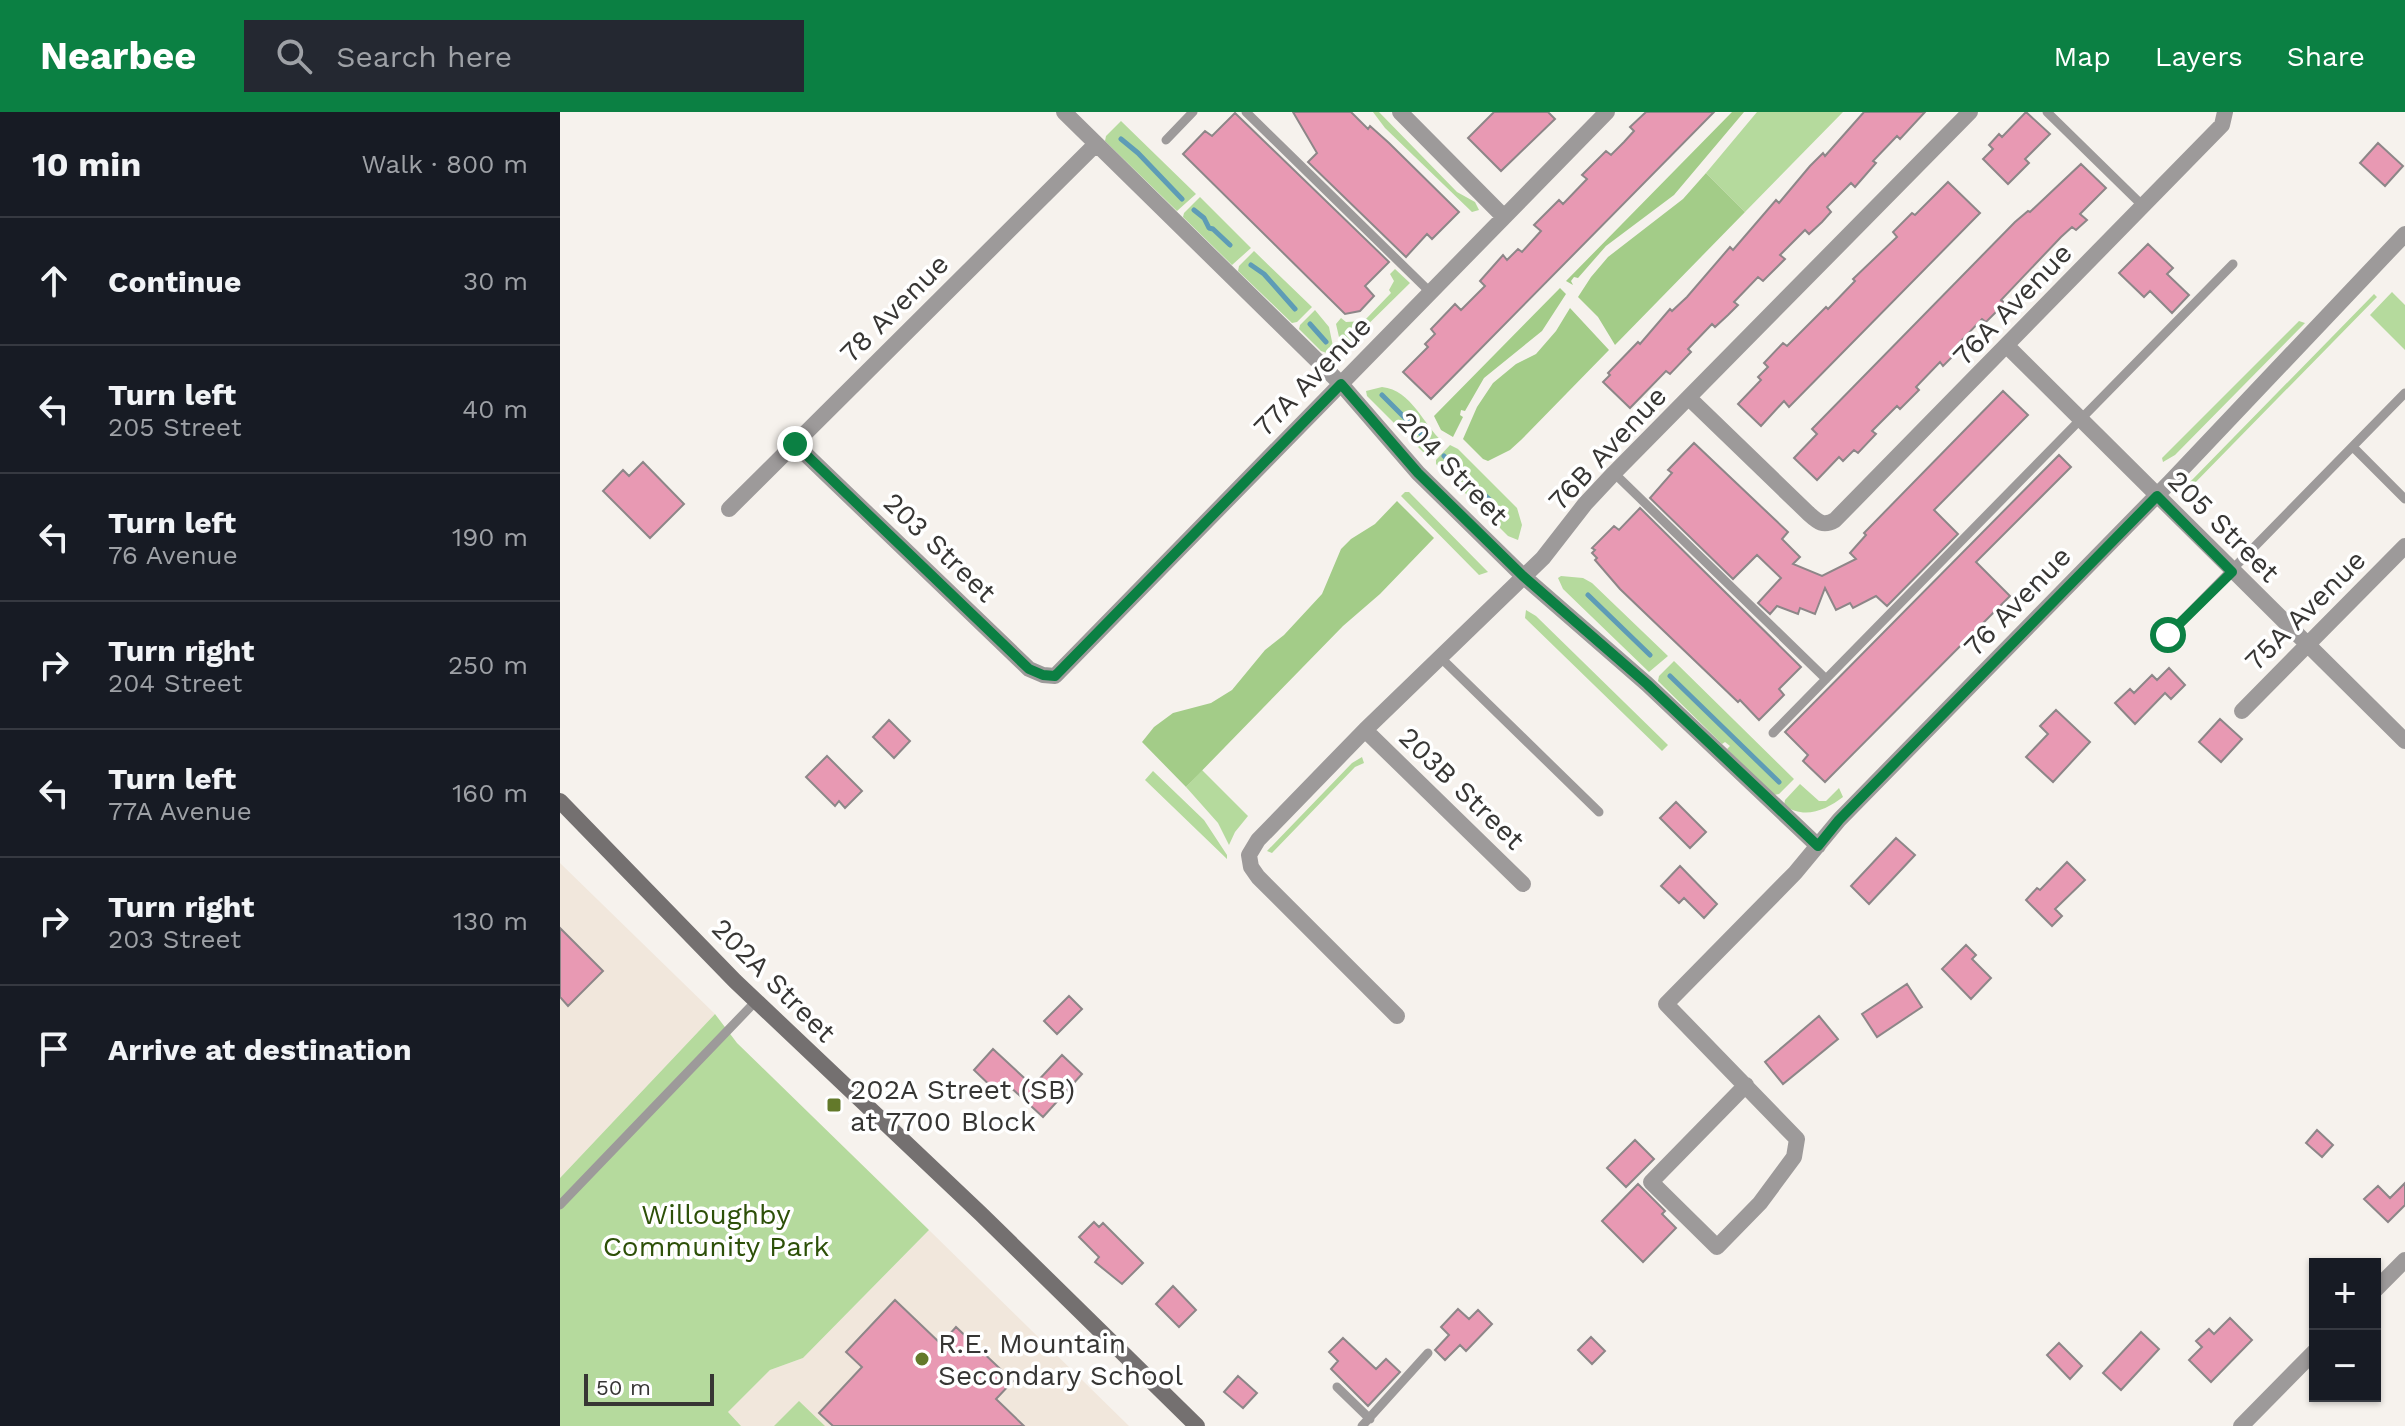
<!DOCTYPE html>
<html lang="en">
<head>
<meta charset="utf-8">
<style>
	body { margin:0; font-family:"Work Sans",sans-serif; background:#242831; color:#f1f3f6 }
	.controls { position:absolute; right:24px; bottom:24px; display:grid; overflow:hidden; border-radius:0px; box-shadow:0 2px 6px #0004 }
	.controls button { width:72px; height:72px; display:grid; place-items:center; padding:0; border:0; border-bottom:2px solid #363941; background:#171b24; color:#f1f3f6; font:40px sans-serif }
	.scale { position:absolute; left:24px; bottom:20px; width:130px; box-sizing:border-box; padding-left:8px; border:4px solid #373634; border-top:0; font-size:22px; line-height:28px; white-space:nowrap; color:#373634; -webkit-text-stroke:6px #fff; paint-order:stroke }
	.stop { position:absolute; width:24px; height:24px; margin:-18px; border:6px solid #0b8043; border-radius:50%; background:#fff }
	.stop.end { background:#0b8043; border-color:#fff; box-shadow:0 2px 8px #0008 }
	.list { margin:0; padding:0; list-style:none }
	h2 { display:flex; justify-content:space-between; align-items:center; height:104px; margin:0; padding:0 32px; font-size:34px }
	h2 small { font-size:26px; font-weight:400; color:#9ea1a6 }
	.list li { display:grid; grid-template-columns:52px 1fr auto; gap:24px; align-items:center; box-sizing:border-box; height:128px; padding:0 32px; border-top:2px solid #363941 }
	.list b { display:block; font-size:30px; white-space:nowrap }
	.list p { margin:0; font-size:26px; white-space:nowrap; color:#9ea1a6 }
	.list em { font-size:26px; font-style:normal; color:#9ea1a6 }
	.icon { flex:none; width:44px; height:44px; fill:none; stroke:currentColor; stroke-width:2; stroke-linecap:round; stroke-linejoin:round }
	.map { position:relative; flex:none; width:1845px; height:1314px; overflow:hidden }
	header { display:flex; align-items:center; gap:48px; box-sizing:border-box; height:112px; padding:0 40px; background:#0b8043; color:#fff }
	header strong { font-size:38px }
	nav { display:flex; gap:44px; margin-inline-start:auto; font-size:28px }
	.search { width:560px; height:72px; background:#242831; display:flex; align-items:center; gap:20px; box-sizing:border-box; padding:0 28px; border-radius:0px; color:#9ea1a6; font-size:30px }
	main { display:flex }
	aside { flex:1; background:#171b24 }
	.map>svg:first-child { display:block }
	.built { fill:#f1e7dc }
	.green { fill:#b5da9d }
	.forest { fill:#a3cc88 }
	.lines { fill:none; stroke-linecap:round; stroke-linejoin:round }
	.stream { stroke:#5e9cb6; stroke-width:5 }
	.building { fill:#e899b3; stroke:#8d8688; stroke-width:2 }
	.service { stroke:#9d9a9a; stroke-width:9 }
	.minor { stroke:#9d9a9a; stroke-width:16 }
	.secondary { stroke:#747070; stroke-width:16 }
	.route { stroke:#0b8043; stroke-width:10 }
	.poi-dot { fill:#63792a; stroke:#fff; stroke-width:3 }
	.labels { text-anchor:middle; stroke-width:7; stroke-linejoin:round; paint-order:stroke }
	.street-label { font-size:28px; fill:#373634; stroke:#fff }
	.poi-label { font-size:28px; fill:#373634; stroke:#fff; text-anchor:start }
	.park-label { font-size:28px; fill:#2d5008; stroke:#fff }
</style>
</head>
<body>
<header>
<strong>Nearbee</strong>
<div class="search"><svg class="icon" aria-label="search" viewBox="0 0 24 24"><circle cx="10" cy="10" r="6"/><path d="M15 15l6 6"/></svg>Search here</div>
<nav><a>Map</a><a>Layers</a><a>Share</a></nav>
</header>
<main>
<aside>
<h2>10 min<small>Walk · 800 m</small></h2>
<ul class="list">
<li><svg class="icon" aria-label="ahead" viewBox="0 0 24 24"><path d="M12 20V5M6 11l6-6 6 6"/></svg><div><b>Continue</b></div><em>30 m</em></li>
<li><svg class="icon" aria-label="left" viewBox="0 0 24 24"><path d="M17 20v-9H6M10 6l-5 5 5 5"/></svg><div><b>Turn left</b><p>205 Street</p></div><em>40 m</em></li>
<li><svg class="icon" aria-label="left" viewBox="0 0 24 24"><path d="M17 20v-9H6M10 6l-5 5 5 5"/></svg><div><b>Turn left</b><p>76 Avenue</p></div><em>190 m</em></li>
<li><svg class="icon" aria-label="right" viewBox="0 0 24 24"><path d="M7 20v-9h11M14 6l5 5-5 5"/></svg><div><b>Turn right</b><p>204 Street</p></div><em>250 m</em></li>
<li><svg class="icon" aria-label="left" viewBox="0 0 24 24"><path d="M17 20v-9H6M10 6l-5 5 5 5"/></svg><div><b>Turn left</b><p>77A Avenue</p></div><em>160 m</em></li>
<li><svg class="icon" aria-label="right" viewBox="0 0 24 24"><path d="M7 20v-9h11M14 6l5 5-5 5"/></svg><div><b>Turn right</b><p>203 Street</p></div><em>130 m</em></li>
<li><svg class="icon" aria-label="arrive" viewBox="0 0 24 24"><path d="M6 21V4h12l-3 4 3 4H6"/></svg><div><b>Arrive at destination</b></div></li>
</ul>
</aside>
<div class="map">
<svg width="1845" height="1314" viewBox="0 0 1845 1314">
	<rect width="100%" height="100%" fill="#f6f2ed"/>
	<path class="built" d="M0 751 155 902 0 1066Z
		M369 1118 569 1314H181L167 1301 210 1258 243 1246Z"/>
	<path class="green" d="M813 0H819L897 80 915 90 919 98 912 100 825 16Z
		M1197 0H1283L1185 100 1146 61Z
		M561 9 636 82 617 99 545 29 546 24Z
		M640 85 691 136 672 153 623 105 624 101Z
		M694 139 752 195 737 210 732 211 678 159 679 154Z
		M835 157 850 171 782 238 776 212 781 206 786 210 804 209 831 181 829 178 834 169 830 162Z
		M1832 180 1845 193V238L1810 203Z
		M1814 182 1817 185 1627 379 1625 378 1630 370Z
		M755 198 769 215 775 244 761 239 739 217 740 213Z
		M1739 209 1745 211 1615 343 1603 350 1602 346Z
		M822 275C852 278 863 313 883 330L871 342 866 343 807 284 806 279Z
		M890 333 898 337 957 396 962 413 958 428 948 424 876 352V348Z
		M845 380H849L928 460 919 463 841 384Z
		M1001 464 1023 466 1032 471 1108 544 1089 560 1003 477 998 466Z
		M966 498 976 504 1108 633 1102 639 965 506Z
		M1114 549 1234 667 1219 682 1214 683 1167 637 1170 634 1165 630 1162 632 1098 569 1099 564Z
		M802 645 804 651 795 655 712 741 707 739 792 651Z
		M642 658 688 704 675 720 669 733 658 711 626 675Z
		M593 659 644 708 667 743V747L585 668Z
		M1240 672 1259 689H1266L1279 676 1283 685C1266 698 1244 708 1224 693L1225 688Z
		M155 902 177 931 369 1118 243 1246 210 1258 168 1300 181 1314H0V1066Z
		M239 1289 265 1314H214Z"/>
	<path class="forest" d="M1172 0H1184L1114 83 1046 134 1018 166 1014 165 1011 169 1013 173 1006 169Z
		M1146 61 1185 100 1055 233 1038 205 1018 185 1031 165 1048 145 1123 87Z
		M1000 176 1006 182 982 219 924 266 905 299 901 298 900 303 903 305 893 325 881 318 874 304Z
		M1010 196 1049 238 961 328 950 338 928 349 923 347 903 327 917 295 933 271 956 252 976 242 996 219Z
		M837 389 874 426 820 482 783 514 626 675 582 630 594 615 613 601 651 591 672 578 705 538 724 523 762 482 781 437 791 427 815 412Z"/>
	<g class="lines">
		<path class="stream" d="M561 27 578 41 622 87
			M634 98 644 106 649 116 653 117 670 133
			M691 153 704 162 735 197
			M750 212 766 230
			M822 283 870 331
			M884 344 933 391
			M1028 483 1090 543
			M1110 564 1219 670"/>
	</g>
	<path class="building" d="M733 0H791L808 17 810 14 829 31 899 100 872 127 867 122 846 145 748 50 757 41Z
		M934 0H988L995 7 941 59 908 26Z
		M1086 0H1154L871 287 843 260 868 235 865 232 875 222 871 217 895 192 901 198 925 174 920 169 943 143 947 148 958 137 962 140 981 119 974 113 999 88 1003 92 1027 67 1022 63 1046 39 1051 43 1064 30 1074 19 1070 15Z
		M1304 0H1365L1340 27 1337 24 1313 49 1316 51 1295 75 1291 71 1267 95 1271 100 1262 110 1249 122 1245 118 1220 143 1225 147 1203 169 1198 165 1174 190 1178 193 1168 203 1155 215 1152 212 1128 237 1131 240 1110 262 1106 259 1070 296 1043 270 1050 263 1048 261 1078 230 1080 232 1110 197 1112 199 1127 185 1170 135 1173 138 1216 88 1219 91 1250 54 1263 41 1265 44Z
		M1466 0 1490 22 1465 47 1469 51 1448 72 1423 47 1433 37 1429 33 1439 22 1442 25Z
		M675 1 829 150 805 174 814 184 800 199 785 202 623 42 645 19 652 24Z
		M1818 31 1843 54 1825 74 1800 51Z
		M1521 52 1546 76 1520 102 1527 108 1516 118 1512 115 1501 125 1441 188 1445 191 1426 210 1422 207 1399 231 1402 235 1383 254 1380 250 1356 275 1359 278 1340 297 1337 294 1312 319 1316 322 1298 341 1294 338 1283 349 1279 345 1257 368 1234 346 1257 322 1252 317 1455 110 1468 99 1470 100Z
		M1388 70 1420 101 1229 295 1224 289 1201 314 1178 292 1201 268 1198 265 1208 255 1204 251 1223 231 1227 234 1266 195 1268 197 1295 169 1293 167 1337 125 1333 120 1352 101 1355 103Z
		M1588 132 1613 156 1607 162 1629 183 1612 201 1590 179 1584 185 1559 161Z
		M1443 279 1468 303 1374 398 1398 422 1327 494 1316 484 1293 496 1290 491 1276 498 1265 476 1255 502 1240 496 1238 502 1217 494 1210 502 1198 491 1221 466 1197 443 1173 467 1090 386 1112 361 1108 358 1134 331 1228 420 1222 427 1240 445 1233 452 1262 464 1296 447 1290 441 1306 423 1304 421Z
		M1499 343 1511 355 1416 450 1450 484 1265 670 1243 649 1248 643 1225 620Z
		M83 350 124 392 90 426 43 379 63 358 69 364Z
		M1080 396 1241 555 1219 577 1224 583 1199 608 1180 588 1178 590 1060 477 1035 448 1037 446 1032 441 1035 438 1032 436 1054 414 1059 418Z
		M1609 556 1625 573 1611 587 1605 581 1575 612 1555 591 1570 577 1574 581 1592 563 1597 568Z
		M1496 598 1530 630 1493 670 1466 645 1488 622 1480 614Z
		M1660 607 1682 627 1661 650 1639 630Z
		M329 608 350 629 334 646 313 625Z
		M267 644 302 679 285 696 279 689 275 694 246 665Z
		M1116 690 1146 720 1130 736 1100 706Z
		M1336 726 1355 743 1309 792 1291 774Z
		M1507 750 1525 768 1495 797 1502 804 1492 814 1466 788 1477 776 1480 778Z
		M1120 754 1157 792 1144 806 1124 786 1119 791 1101 774Z
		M0 816 43 859 8 894 0 885Z
		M1406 833 1416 843 1412 847 1431 866 1411 887 1382 857Z
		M1347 872 1362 895 1317 925 1302 902Z
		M509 884 522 897 497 922 484 909Z
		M1259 904 1278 927 1223 972 1205 950Z
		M433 937 473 974 502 943 522 962 483 1005 447 972 438 981 414 958Z
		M1757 1018 1773 1033 1762 1045 1746 1031Z
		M1075 1028 1094 1047 1066 1075 1047 1056Z
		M1845 1071V1093L1828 1110 1804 1087 1818 1074 1830 1086Z
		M1078 1072 1105 1099 1102 1102 1116 1116 1083 1150 1042 1109Z
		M534 1110 539 1115 543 1111 583 1151 562 1172 535 1150 539 1145 519 1125Z
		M613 1174 636 1198 619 1215 596 1192Z
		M335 1188 381 1232 396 1215 453 1269 436 1287 464 1314H273L259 1301 302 1255 286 1240Z
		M898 1197 909 1207 918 1198 932 1212 906 1239 900 1233 885 1248 875 1238 889 1223 881 1215Z
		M1670 1206 1692 1228 1651 1270 1629 1248 1642 1235 1636 1229 1649 1217 1654 1222Z
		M1581 1220 1599 1237 1561 1278 1543 1261Z
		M1031 1225 1045 1239 1032 1252 1018 1238Z
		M783 1226 816 1257 826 1247 840 1260 808 1294 771 1257 778 1249 769 1240Z
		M1499 1231 1522 1254 1510 1267 1487 1243Z
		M678 1264 697 1281 683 1296 664 1280Z"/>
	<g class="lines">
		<path class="service" d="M686 0 870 180
			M1487 0 1584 95
			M606 28 633 0
			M1793 335 1845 387
			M1054 361 1266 567
			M1608 523 1845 281
			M881 546 1039 700
			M1213 621 1673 152
			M0 1093 196 889
			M777 1275 810 1307
			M802 1314 868 1241"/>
		<path class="minor" d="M504 0 781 272 858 361 963 464 1087 572 1258 734
			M840 0 944 105
			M1447 234 1845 629
			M1129 286 1248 401C1258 410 1263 415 1275 408L1662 13 1665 0
			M235 332 469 557 483 563 495 564 1047 0
			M169 397 536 32
			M1682 599 1845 434
			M805 618 963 772
			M837 904 698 765 691 755 689 743 698 728 805 618 983 446 1025 392 1054 361 1410 0
			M1186 973 1091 1070 1157 1135 1200 1091 1234 1045 1237 1027 1106 892 1235 761 1279 708 1610 370 1845 122
			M1815 1178 1845 1148
			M1681 1314 1755 1239"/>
		<path class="secondary" d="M0 689 175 869 421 1102 637 1314"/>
	</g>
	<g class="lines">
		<path class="route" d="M235 332 469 557 483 563 495 564 781 272 858 361 963 464 1087 572 1258 734 1279 708 1597 384 1672 460 1608 523"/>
	</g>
	<g class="poi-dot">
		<rect x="266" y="985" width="16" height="16" rx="4"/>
		<circle cx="362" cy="1247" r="8"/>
	</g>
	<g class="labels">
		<g class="street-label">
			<text transform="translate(1452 192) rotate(-46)" y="10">76A Avenue</text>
			<text transform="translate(334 196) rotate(-45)" y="10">78 Avenue</text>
			<text transform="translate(752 264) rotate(-46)" y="10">77A Avenue</text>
			<text transform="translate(1047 336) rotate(-47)" y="10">76B Avenue</text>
			<text transform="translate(893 356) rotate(46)" y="10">204 Street</text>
			<text transform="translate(1664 414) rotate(45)" y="10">205 Street</text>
			<text transform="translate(380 435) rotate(44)" y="10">203 Street</text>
			<text transform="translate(1457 489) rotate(-46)" y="10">76 Avenue</text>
			<text transform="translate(1745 498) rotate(-45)" y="10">75A Avenue</text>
			<text transform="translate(902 676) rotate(44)" y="10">203B Street</text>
			<text transform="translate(214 868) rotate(45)" y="10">202A Street</text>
		</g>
		<g class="poi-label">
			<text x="290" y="987">202A Street (SB)<tspan x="290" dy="32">at 7700 Block</tspan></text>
			<text x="378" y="1241">R.E. Mountain<tspan x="378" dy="32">Secondary School</tspan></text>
		</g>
		<g class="park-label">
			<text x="156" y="1112">Willoughby<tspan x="156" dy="32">Community Park</tspan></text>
		</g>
	</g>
</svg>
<div class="controls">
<button>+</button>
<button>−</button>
</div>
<div class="scale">50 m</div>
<div class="stop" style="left:1608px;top:523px"></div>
<div class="stop end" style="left:235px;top:332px"></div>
</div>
</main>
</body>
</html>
